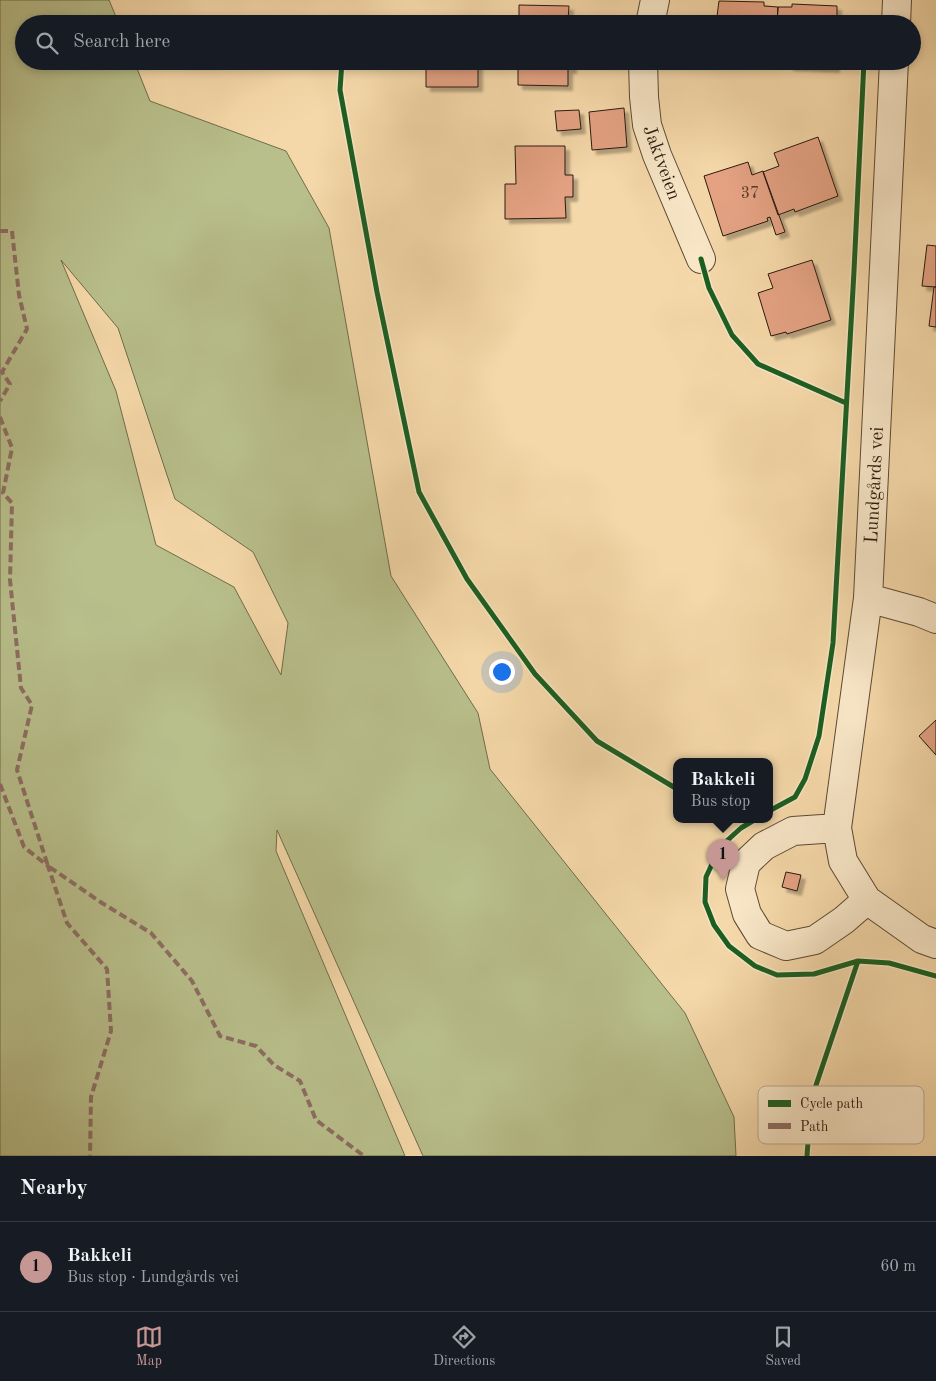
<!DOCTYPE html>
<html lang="en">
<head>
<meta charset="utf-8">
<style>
	body { margin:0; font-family:"Old Standard TT",serif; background:#242831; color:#f1f3f6 }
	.you { position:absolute; left:501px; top:671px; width:18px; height:18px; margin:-12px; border:4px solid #fff; border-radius:50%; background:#1a73e8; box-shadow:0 0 0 8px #1a73e833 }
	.badge { display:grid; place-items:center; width:32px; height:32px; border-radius:50%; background:#c59692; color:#111; font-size:16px; font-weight:700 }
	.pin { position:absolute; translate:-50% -41px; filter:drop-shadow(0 1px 2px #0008) }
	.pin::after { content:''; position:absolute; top:26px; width:18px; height:15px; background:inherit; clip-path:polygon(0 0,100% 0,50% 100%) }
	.popup { position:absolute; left:673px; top:758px; width:100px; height:65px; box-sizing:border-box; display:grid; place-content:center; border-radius:10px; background:#171b24; filter:drop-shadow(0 1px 4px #0005); font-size:16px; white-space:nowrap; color:#9ea1a6 }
	.popup b { font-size:19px; color:#f1f3f6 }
	.popup::after { content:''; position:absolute; left:50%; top:100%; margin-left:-10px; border:10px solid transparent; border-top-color:#171b24 }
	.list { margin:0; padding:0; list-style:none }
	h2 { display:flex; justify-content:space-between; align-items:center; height:65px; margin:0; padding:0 20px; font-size:21px }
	h2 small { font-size:16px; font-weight:400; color:#9ea1a6 }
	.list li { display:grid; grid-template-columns:32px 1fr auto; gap:15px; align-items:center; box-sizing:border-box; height:90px; padding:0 20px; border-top:1px solid #363941 }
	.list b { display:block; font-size:19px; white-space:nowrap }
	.list p { margin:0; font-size:16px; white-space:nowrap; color:#9ea1a6 }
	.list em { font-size:16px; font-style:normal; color:#9ea1a6 }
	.icon { flex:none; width:28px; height:28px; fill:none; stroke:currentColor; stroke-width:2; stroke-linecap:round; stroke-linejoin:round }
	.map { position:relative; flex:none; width:936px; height:1156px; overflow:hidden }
	.search { position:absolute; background:#171b24; box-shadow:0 2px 8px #0003; left:15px; right:15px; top:15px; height:55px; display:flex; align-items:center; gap:12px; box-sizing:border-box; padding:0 18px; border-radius:28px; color:#9ea1a6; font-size:19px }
	.sheet { height:155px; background:#171b24 }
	nav { display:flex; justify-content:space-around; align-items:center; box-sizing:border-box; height:70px; border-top:1px solid #363941; background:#171b24; font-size:14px; color:#9ea1a6 }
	nav a { display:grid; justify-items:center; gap:2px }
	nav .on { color:#c59692 }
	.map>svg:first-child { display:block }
	.green { fill:#b8bf8b; stroke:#706c4c; fill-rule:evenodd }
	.building { fill:#e4a283; stroke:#28190e; filter:url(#shadow) }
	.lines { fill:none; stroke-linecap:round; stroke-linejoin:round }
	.minor-casing { stroke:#5b4935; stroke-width:30 }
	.minor { stroke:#f8e6c7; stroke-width:28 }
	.quiet { stroke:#8d6e63; stroke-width:4; stroke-dasharray:8 4; stroke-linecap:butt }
	.cycleway-casing { stroke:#f8e6c7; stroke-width:8 }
	.cycleway { stroke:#1b5e20; stroke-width:5 }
	.labels { text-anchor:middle; stroke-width:4; stroke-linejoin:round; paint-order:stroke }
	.number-label { font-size:16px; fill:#573b2b }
	.street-label { font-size:19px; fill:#28190e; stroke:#f8e6c7 }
	.key { fill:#f8e6c7; stroke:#baa890; stroke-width:1 }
	.key-label { font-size:14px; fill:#28190e }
</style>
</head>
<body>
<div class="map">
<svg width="936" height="1156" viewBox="0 0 936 1156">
	<defs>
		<filter id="shadow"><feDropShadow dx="4.5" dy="4.5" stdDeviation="1" flood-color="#0004"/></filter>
	</defs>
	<rect width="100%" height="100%" fill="#f5d8a9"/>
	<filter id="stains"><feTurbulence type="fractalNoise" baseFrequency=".004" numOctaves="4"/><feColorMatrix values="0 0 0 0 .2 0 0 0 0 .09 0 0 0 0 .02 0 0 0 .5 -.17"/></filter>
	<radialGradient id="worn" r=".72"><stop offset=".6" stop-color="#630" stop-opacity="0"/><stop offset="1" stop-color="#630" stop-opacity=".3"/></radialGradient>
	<path class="green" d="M0 0H109L119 24H24V61H134L150 101 286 151 329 228 391 576 478 713 490 769 685 1013 734 1117 736 1156H423L277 830 276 851 405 1156H0ZM61 260 118 328 175 499 253 552 288 623 281 675 234 587 156 545 116 391Z"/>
	<path class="building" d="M719 1 764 2V6L778 7 777 24H716Z
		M792 4 837 6V24H777L778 7H792Z
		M519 5 569 6 568 20 572 21V24H519Z
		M426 18 478 19V24H426Z
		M428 61H478V87H426V62L428 63Z
		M518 61H572V69H568V86L518 85Z
		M789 61H835V68L789 66Z
		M624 108 627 147 592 150 589 112Z
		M579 110 581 129 557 131 555 111Z
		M818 137 838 196 795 212 794 209 778 215 763 172 779 166 774 153Z
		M515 146H565V175H573V197H565L566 218 505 219V184H516Z
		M748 162 752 175 763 171 785 232 776 235 770 217 767 218 768 221 723 236 704 176Z
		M927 245 936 246V287L922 286Z
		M812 260 831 320 787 334 786 332 771 336 758 293 773 288 768 274Z
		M934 287H936V327L929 326Z
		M936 720V755L919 736Z
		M786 872 801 875 797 891 782 887Z"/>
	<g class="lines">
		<defs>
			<path id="minor" d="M650 24 655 0
				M896 24 897 0
				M643 61 644 97 647 125 657 155 701 259
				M894 61 868 598 837 828 843 861 867 900 922 939 936 944
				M868 598 919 612 936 619
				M837 828 793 831 764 846 746 863 740 889 747 914 760 935 786 946 815 940 844 920 867 900"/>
		</defs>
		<use href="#minor" class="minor-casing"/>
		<use href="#minor" class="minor"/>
		<path class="quiet" d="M0 231H12L19 295 27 329 2 372 10 384 0 401
			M0 417 12 448 3 493 12 503 10 580 21 688 32 705 17 770 48 866 102 903 151 933 192 981 220 1036 256 1046 274 1065 300 1081 316 1120 364 1156
			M0 784 24 847 48 866 67 923 107 969 111 1031 91 1097 90 1156"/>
		<defs>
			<path id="cycleway" d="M342 61 340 90 377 292 419 492 467 579 535 674 597 741 677 789
				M701 259 709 288 732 335 758 364 846 403
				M769 811 795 797 805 779 819 736 833 643 854 271 864 61
				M756 819 741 828 720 847 706 877 705 902 714 925 729 946 755 966 777 975 814 974 858 961 889 963 936 976
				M807 1156 811 1100 858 961"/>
		</defs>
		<use href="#cycleway" class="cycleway-casing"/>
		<use href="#cycleway" class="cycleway"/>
	</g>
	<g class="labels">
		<g class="number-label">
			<text x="750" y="198">37</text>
		</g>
		<g class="street-label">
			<text transform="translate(663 162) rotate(70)" y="7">Jaktveien</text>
			<text transform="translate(873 485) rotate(-87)" y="7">Lundgårds vei</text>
		</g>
	</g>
	<rect x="758" y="1086" width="166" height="58" rx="8" class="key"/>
	<rect x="768" y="1100" width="23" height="7" fill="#1b5e20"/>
	<rect x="768" y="1123" width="23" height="6" fill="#8d6e63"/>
	<g class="key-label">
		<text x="800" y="1108">Cycle path</text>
		<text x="800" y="1131">Path</text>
	</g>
	<rect width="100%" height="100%" filter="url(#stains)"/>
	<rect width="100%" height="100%" fill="url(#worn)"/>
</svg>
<div class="you"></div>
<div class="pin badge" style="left:723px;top:880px">1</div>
<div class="popup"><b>Bakkeli</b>Bus stop</div>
<div class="search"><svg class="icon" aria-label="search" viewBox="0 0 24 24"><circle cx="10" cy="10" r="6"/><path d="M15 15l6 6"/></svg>Search here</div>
</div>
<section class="sheet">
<h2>Nearby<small></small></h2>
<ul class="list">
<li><span class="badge">1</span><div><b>Bakkeli</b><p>Bus stop · Lundgårds vei</p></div><em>60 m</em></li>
</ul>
</section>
<nav>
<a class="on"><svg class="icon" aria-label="map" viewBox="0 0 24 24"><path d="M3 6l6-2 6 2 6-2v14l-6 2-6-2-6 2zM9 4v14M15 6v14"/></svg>Map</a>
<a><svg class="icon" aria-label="directions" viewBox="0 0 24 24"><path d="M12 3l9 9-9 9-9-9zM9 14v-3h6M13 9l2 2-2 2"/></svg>Directions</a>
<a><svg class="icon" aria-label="saved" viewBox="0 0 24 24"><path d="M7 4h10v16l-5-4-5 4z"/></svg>Saved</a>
</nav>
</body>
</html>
